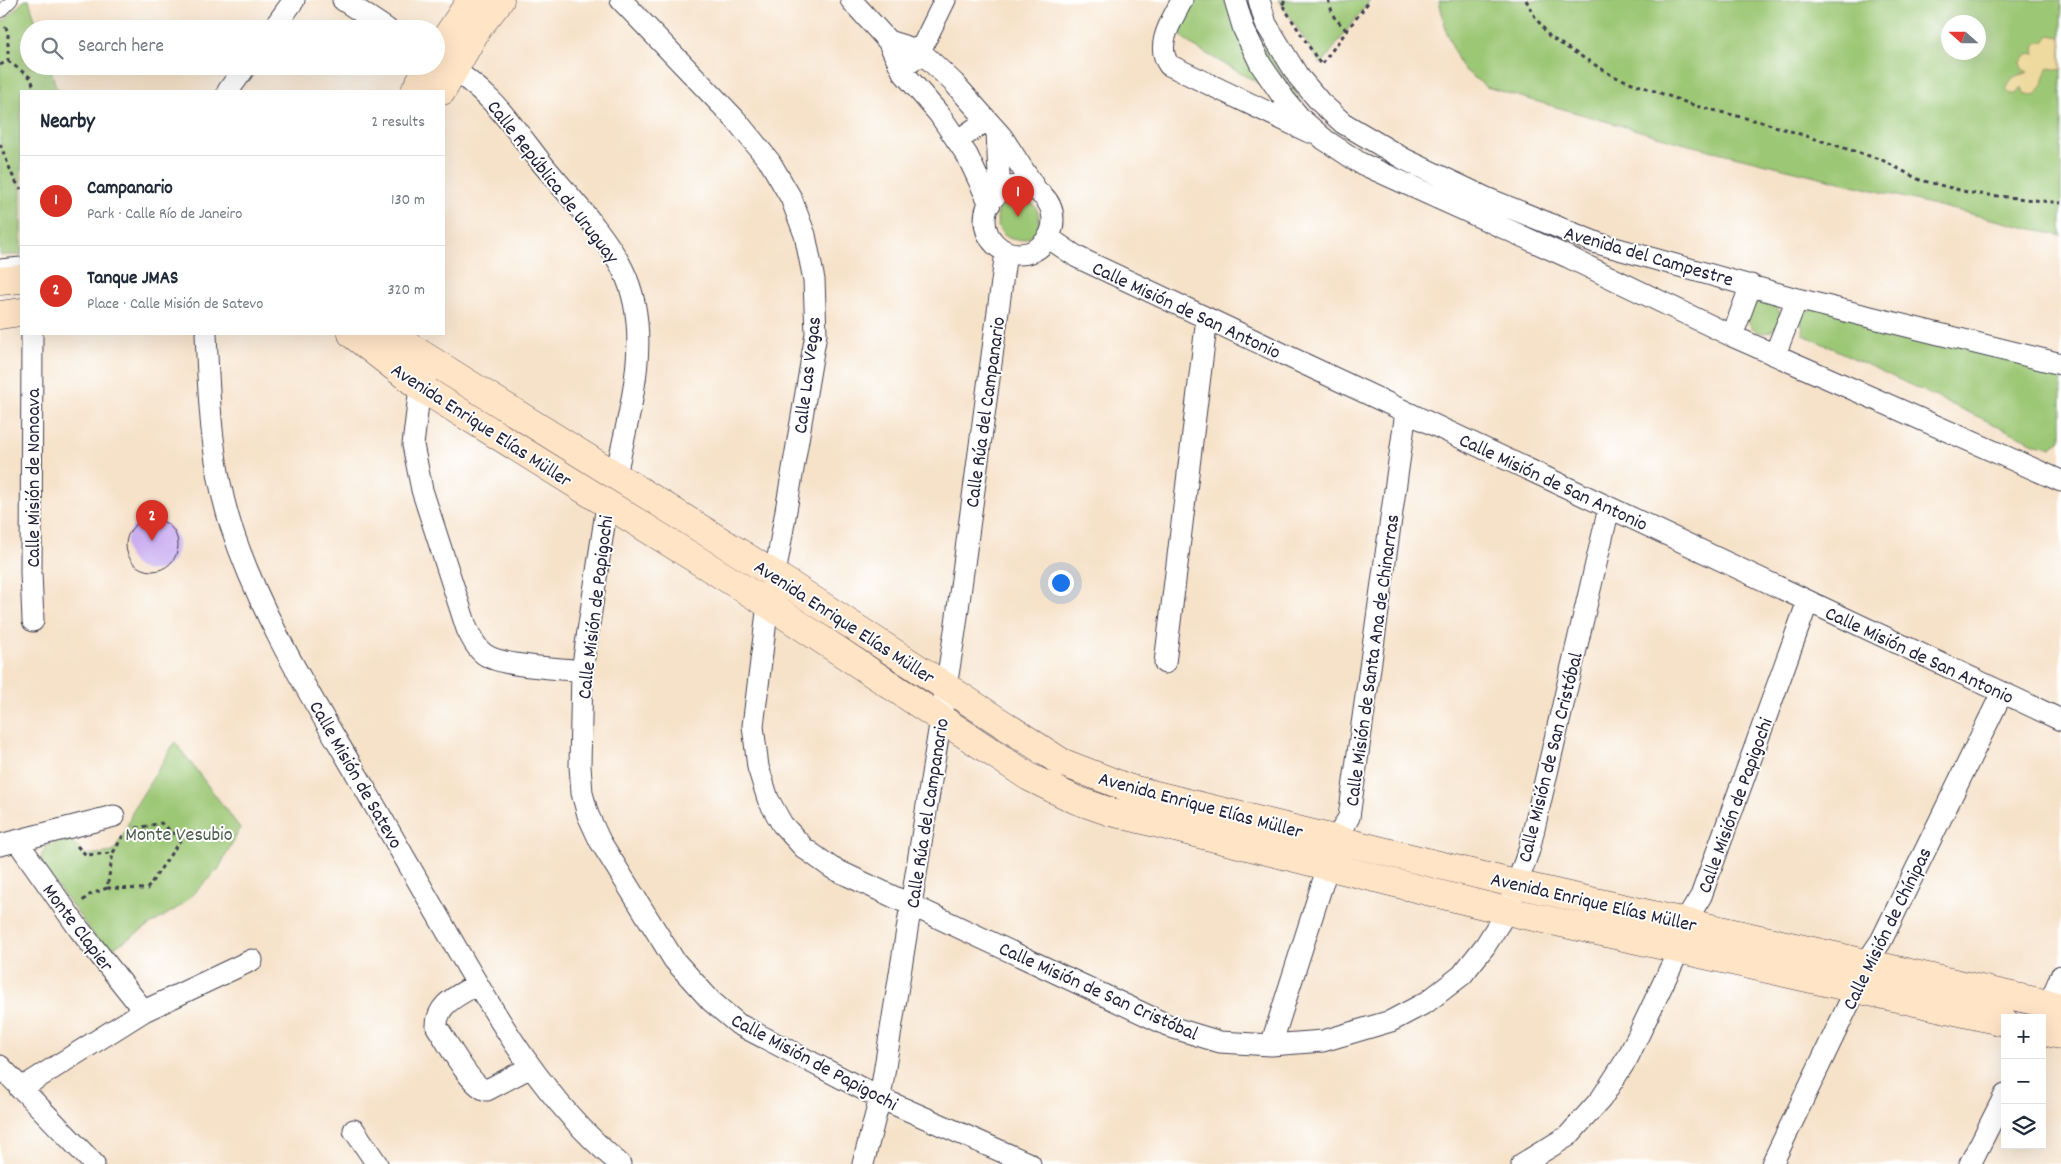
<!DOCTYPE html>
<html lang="en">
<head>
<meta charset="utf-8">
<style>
	body { margin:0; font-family:Dekko,sans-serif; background:#f6f6f7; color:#1f2937 }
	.controls { position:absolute; right:15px; bottom:15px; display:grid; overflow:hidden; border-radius:0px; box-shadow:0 5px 20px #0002 }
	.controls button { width:45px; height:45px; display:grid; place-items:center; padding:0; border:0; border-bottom:1px solid #e0e1e3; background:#fff; color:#1f2937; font:25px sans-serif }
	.compass { position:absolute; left:1941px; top:15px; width:45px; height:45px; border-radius:50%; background:#fff; box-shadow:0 5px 20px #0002; rotate:291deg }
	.you { position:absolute; left:1060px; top:582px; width:18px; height:18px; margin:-12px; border:4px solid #fff; border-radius:50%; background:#1a73e8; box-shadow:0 0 0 8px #1a73e833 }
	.badge { display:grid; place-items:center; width:32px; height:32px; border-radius:50%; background:#d93025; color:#fff; font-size:16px; font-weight:700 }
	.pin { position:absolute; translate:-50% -41px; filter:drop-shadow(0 1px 2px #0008) }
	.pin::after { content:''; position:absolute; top:26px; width:18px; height:15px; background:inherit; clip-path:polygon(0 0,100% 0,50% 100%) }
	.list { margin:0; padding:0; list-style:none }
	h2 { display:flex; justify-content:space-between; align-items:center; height:65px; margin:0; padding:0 20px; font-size:21px }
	h2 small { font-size:16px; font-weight:400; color:#747a83 }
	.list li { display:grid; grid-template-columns:32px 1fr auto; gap:15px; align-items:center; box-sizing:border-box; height:90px; padding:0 20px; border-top:1px solid #e0e1e3 }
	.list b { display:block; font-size:19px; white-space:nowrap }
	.list p { margin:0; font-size:16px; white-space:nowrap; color:#747a83 }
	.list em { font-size:16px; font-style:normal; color:#747a83 }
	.icon { flex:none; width:28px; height:28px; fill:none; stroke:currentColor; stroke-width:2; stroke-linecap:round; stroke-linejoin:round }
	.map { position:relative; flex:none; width:2061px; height:1164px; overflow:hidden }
	.search { position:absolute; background:#fff; box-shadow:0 5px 20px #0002; left:20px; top:20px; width:425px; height:55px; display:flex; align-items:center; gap:12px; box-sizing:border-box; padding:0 18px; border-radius:28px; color:#747a83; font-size:19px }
	.panel { position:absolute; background:#fff; box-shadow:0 5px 20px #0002; left:20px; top:90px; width:425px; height:245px; border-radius:0px }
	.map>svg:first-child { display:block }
	.green { fill:#9cc774; stroke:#5f7458; fill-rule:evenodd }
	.sand { fill:#eeda9e; stroke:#887e6c }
	.building { fill:#caaef0 }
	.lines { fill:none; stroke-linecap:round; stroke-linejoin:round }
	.service-casing { stroke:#423f50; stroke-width:13 }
	.minor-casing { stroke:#423f50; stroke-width:23 }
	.secondary-casing { stroke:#423f50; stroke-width:29 }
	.path { stroke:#423f50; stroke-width:3; stroke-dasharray:4 4; stroke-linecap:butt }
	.service { stroke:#fff; stroke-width:11 }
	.minor { stroke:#fff; stroke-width:21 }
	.secondary { stroke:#ffe4c6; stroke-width:28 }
	.labels { text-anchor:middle; stroke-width:4; stroke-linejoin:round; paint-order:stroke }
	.street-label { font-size:20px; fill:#22223b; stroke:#fff }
	.park-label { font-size:20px; fill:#4d5c4f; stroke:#fff }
</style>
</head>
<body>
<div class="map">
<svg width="2061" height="1164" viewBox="0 0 2061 1164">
	<rect width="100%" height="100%" fill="#fff"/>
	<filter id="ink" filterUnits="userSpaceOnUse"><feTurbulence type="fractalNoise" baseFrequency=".02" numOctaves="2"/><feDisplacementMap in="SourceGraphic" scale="10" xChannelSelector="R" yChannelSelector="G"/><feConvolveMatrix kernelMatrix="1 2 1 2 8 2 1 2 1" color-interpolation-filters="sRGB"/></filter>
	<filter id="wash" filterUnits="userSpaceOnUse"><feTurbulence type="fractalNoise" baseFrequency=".0096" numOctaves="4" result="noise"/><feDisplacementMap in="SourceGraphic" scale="20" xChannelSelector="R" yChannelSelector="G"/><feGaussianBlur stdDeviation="1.12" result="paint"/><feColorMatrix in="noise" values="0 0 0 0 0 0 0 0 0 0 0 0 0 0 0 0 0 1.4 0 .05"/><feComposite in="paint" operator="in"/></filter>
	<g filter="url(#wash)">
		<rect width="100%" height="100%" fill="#f6e2c9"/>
		<path class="green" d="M25 0H29L38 29H29V66H50L56 87 62 91H21V255H0V24Z
			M1182 0H1241L1254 33 1307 111 1191 45 1174 29Z
			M1279 0H1370L1321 65Z
			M1439 0H2061V236L1689 145 1486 87 1461 67 1447 34ZM1948 22H1978V52H1948Z
			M997 219a21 21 0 1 1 42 0a21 21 0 1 1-42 0Z
			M1748 317a16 16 0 1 1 32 0a16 16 0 1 1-32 0Z
			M1816 306 2061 363V440L2051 447 2036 444 1804 335 1800 316Z
			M175 742 240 828 218 870 182 905 107 952 44 869 41 857 46 846 68 837 86 855 113 852 126 830 133 810Z"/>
		<path class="sand" d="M2049 35 2061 37V70L2048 68 2043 83 2035 96 2024 93 2022 87 2016 94H2011L2006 90 2012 78 2028 72 2022 69 2021 62 2029 53 2035 54 2034 46 2039 42H2044Z"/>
		<g id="blocks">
			<path class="building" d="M126 545a26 26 0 1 1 52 0a26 26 0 1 1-52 0Z"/>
		</g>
	</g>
	<g filter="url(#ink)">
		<use href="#blocks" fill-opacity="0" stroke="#423f50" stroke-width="1"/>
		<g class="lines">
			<defs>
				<path id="service" d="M0 12 12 0
					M0 265 21 263"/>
				<path id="minor" d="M343 0 387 29
					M621 0 735 119 770 162 791 198 805 235 814 280 816 334 775 575 768 604 753 726 758 767 768 799 782 824 804 848 832 868 1174 1028 1220 1042 1271 1045 1323 1041 1391 1021 1427 1002 1462 975 1485 946 1507 911 1529 850 1609 508
					M851 0 888 41 903 72 939 114 967 155 990 204
					M1182 0C1173 19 1154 45 1169 65L1309 132
					M1235 0 1244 30 1261 65 1285 100 1301 119 1325 140 1360 163 1568 257 1732 336 2061 481
					M1259 0 1266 24 1298 76 1320 102 1343 123 1404 159 1486 198 1597 243 1797 299 2061 364
					M273 29 294 0
					M888 41 920 51 954 83 1002 137 1037 191
					M911 62 920 51 945 0
					M441 63C486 86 510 122 540 161 566 193 605 233 623 270 654 333 629 411 616 475
					M228 91 246 66
					M957 141 987 120
					M985 220a34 34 0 1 1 68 0a34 34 0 1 1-68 0Z
					M996 195 999 175 997 132
					M1049 238 1077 257 2061 720
					M32 334 31 572 33 621
					M206 334C209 398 211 464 231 526 263 624 321 712 372 801 398 846 424 892 450 937 497 1019 546 1103 620 1164
					M1732 336 1751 285
					M1775 354 1797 299
					M426 376 420 387 413 445 422 490 467 629C471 637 476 648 484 654 502 667 558 668 582 671
					M607 505 582 671 580 766 582 793 588 815 600 841 674 960 711 1001 738 1024 880 1098 1030 1164
					M1165 663 1207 318
					M17 841 79 929 144 1011
					M0 845 114 816
					M477 984C460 995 436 1003 437 1027 447 1041 471 1088 487 1090L529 1068
					M2042 1020 2061 976
					M1271 1045 1337 838 1349 817 1406 412
					M0 1066 94 1164
					M20 1089 144 1011 252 960
					M354 1130 377 1164
					M863 1164 880 1098 955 631 1006 252
					M1522 1164 1568 1136 1601 1099 1628 1057 1679 950 1685 922 1701 896 1808 601
					M1772 1164 1856 989 1866 963 1881 941 2002 693
					M1970 1164 2005 1095"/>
				<path id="secondary" d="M436 53 471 0
					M415 91 428 66
					M442 91 477 29 500 0
					M0 281 21 279
					M0 315 21 312
					M352 334 420 387 768 604 1029 777 1076 800 1111 812 1507 911 2005 1022
					M389 334 775 575 1061 762 1128 788 1516 884 2061 1007
					M2042 1031 2061 1035"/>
			</defs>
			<use href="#service" class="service-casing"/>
			<use href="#minor" class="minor-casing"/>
			<use href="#secondary" class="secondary-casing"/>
			<path class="path" d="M1328 0 1334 17 1347 31
				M1526 0 1535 17 1550 37 1613 76 1696 106 1762 122 1882 160 1920 180 1971 193 2061 203
				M1282 4 1287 0
				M1283 6 1321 65 1370 0
				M8 61 31 78 35 91
				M0 65 8 61V32L4 24
				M0 144 14 179 21 189
				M128 830 161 823 181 839 200 835
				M77 846 86 855 113 853 124 834
				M107 888 147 889 181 839
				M83 901 87 896 107 888 113 853"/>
			<use href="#service" class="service"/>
			<use href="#minor" class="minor"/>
			<use href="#secondary" class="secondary"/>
		</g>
	</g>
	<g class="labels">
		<g class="street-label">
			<text transform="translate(554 181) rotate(52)" y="7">Calle República de Uruguay</text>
			<text transform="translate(1649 255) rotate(16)" y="7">Avenida del Campestre</text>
			<text transform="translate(1187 309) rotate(25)" y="7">Calle Misión de San Antonio</text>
			<text transform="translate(806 375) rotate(-83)" y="7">Calle Las Vegas</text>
			<text transform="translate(984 412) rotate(-82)" y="7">Calle Rúa del Campanario</text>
			<text transform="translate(482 424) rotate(33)" y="7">Avenida Enrique Elías Müller</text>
			<text transform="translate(32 478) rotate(-90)" y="7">Calle Misión de Nonoava</text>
			<text transform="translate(1554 481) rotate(25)" y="7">Calle Misión de San Antonio</text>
			<text transform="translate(594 607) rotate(-83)" y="7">Calle Misión de Papigochi</text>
			<text transform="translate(845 621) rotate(33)" y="7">Avenida Enrique Elías Müller</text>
			<text transform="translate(1920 654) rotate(25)" y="7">Calle Misión de San Antonio</text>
			<text transform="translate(1371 660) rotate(-82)" y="7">Calle Misión de Santa Ana de Chinarras</text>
			<text transform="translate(1549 757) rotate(-76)" y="7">Calle Misión de San Cristóbal</text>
			<text transform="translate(357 774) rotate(60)" y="7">Calle Misión de Satevo</text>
			<text transform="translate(1201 804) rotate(15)" y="7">Avenida Enrique Elías Müller</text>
			<text transform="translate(1734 805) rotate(-70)" y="7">Calle Misión de Papigochi</text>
			<text transform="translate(926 813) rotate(-81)" y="7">Calle Rúa del Campanario</text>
			<text transform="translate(1594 901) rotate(13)" y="7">Avenida Enrique Elías Müller</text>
			<text transform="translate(79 927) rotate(53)" y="7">Monte Clapier</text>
			<text transform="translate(1886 928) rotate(-64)" y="7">Calle Misión de Chínipas</text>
			<text transform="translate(1099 990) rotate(24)" y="7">Calle Misión de San Cristóbal</text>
			<text transform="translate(815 1061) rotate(28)" y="7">Calle Misión de Papigochi</text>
		</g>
		<g class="park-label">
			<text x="179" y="840">Monte Vesubio</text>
		</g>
	</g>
</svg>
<div class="controls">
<button>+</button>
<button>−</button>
<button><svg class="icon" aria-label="layers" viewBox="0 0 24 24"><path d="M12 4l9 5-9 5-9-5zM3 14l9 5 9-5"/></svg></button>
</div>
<svg class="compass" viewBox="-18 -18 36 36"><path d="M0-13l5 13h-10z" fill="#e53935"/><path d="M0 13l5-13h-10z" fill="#747a83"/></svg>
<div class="you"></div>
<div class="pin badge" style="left:1018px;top:217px">1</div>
<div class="pin badge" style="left:152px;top:541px">2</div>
<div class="search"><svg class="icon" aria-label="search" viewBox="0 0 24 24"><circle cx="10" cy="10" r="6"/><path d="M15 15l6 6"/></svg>Search here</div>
<section class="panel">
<h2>Nearby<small>2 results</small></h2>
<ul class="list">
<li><span class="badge">1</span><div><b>Campanario</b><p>Park · Calle Río de Janeiro</p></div><em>130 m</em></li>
<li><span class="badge">2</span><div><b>Tanque JMAS</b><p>Place · Calle Misión de Satevo</p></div><em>320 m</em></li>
</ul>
</section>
</div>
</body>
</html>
